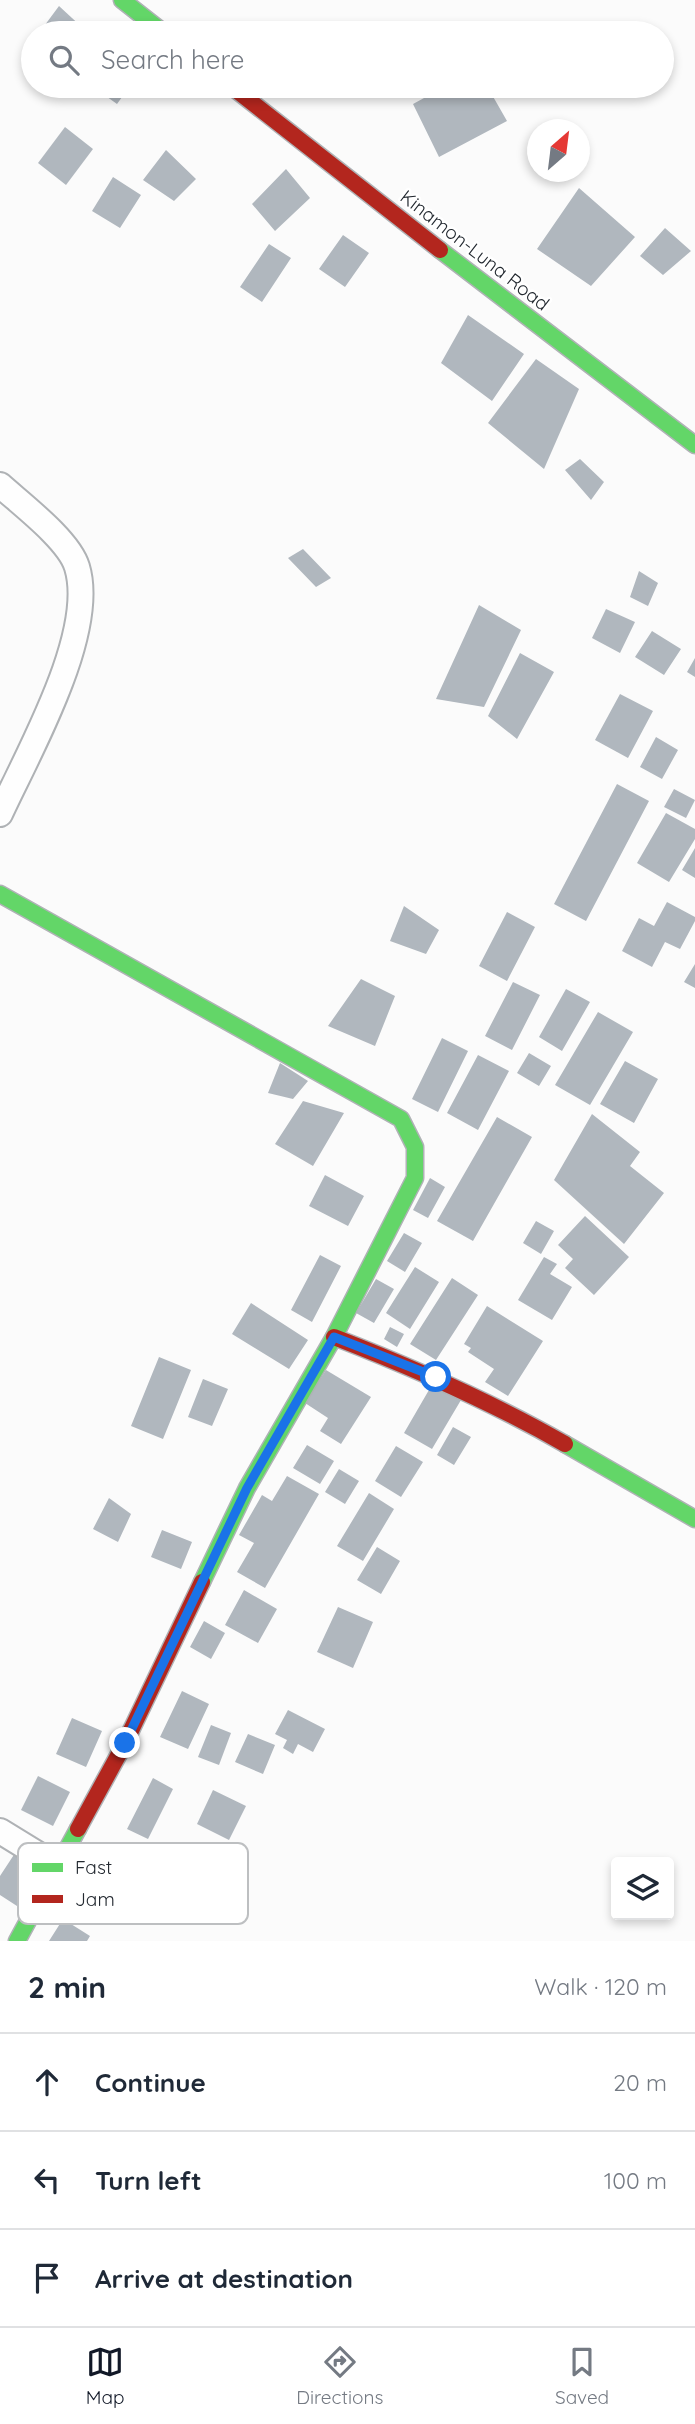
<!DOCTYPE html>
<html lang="en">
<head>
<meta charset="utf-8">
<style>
	body { margin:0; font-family:Quicksand,sans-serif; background:#f6f6f7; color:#1f2937 }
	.controls { position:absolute; right:21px; bottom:21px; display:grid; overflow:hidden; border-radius:7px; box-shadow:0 4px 10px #0003 }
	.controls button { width:63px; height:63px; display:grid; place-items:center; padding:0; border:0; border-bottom:2px solid #e0e1e3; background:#fff; color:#1f2937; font:35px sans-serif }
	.compass { position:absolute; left:527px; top:119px; width:63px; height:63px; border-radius:50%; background:#fff; box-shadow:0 4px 10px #0003; rotate:28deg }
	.stop { position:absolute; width:21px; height:21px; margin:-16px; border:5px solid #1a73e8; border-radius:50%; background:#fff }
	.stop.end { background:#1a73e8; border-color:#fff; box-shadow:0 2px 7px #0008 }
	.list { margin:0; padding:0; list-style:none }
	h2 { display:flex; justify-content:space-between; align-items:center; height:91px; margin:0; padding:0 28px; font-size:30px }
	h2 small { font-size:23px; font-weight:400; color:#747a83 }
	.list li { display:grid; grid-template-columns:46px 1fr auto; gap:21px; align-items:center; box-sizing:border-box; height:98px; padding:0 28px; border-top:2px solid #e0e1e3 }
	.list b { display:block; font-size:26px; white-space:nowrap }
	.list em { font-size:23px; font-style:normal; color:#747a83 }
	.icon { flex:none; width:38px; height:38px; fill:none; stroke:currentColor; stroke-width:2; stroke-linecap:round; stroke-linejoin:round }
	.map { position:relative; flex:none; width:695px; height:1941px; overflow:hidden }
	.search { position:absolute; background:#fff; box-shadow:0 4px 10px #0003; left:21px; right:21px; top:21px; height:77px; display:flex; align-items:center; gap:18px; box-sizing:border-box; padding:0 24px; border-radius:38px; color:#747a83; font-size:26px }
	.sheet { height:385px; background:#fff }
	nav { display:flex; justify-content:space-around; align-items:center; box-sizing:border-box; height:98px; border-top:2px solid #e0e1e3; background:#fff; font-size:19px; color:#747a83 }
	nav a { display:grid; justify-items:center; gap:4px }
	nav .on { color:#111827 }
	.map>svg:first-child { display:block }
	.building { fill:#b0b7be }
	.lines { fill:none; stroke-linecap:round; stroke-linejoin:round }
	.street-casing { stroke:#afb2b5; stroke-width:28 }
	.fast-casing { stroke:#afb2b5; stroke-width:19 }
	.jam-casing { stroke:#afb2b5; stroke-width:19 }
	.street { stroke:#fefefe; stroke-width:24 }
	.fast { stroke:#63d668; stroke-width:16 }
	.jam { stroke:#b3261e; stroke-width:16 }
	.route { stroke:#1a73e8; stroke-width:9 }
	.labels { text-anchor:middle; stroke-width:5; stroke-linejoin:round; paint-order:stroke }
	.street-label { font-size:19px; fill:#232930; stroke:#fff }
	.key { fill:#fff; stroke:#bdbfc1; stroke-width:2 }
	.key-label { font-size:19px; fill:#232930 }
</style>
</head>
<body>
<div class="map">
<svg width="695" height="1941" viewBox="0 0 695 1941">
	<rect width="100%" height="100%" fill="#fbfbfb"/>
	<path class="building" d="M59 6 85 30 82 33H39Z
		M33 41V59L25 52Z
		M98 86H130L117 104 96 89Z
		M446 86H487L507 121 439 157 413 104Z
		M65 127 93 149 66 185 38 163Z
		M166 150 196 179 174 201 143 180Z
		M286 169 310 198 275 231 252 204Z
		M113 177 141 195 120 228 92 211Z
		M579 188 635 237 591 286 537 249Z
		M665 228 691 251 663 275 640 256Z
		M343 235 369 253 345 287 319 269Z
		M269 244 291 258 262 302 240 287Z
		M468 315 524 354 492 401 441 363Z
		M536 359 579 389 544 469 488 423Z
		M580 459 604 482 591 500 565 470Z
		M303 549 331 578 316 587 288 558Z
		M639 571 658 583 648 606 630 597Z
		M479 605 521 630 484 707 436 699Z
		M606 609 635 622 620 653 592 638Z
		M652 631 681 649 664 675 635 657Z
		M520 653 554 672 517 739 488 716Z
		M695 658V677L687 672Z
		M620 694 653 711 628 758 595 740Z
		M656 737 678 750 662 779 640 767Z
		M617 784 649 801 586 921 554 904Z
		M674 789 695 800 686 818 664 807Z
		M666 813 695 829V839L669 882 637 863Z
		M695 848V878L682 870Z
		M667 902 695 917V921L680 949 665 942 652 967 622 951 639 918 654 926Z
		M404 906 439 930 426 954 390 941Z
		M507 912 535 927 507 981 479 966Z
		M695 964V988L684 982Z
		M361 979 395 996 375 1046 328 1026Z
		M513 982 540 995 512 1050 485 1036Z
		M566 989 590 1002 562 1051 539 1037Z
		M598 1012 633 1032 590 1105 555 1085Z
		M442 1038 468 1051 438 1112 412 1099Z
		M529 1053 551 1066 539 1086 517 1073Z
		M478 1055 509 1071 478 1130 447 1113Z
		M625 1061 658 1079 634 1123 600 1104Z
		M280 1063 308 1081 293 1099 268 1093Z
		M303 1101 344 1113 313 1166 275 1144Z
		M592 1114 640 1152 630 1166 664 1193 624 1244 554 1180Z
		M497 1117 532 1137 473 1241 437 1221Z
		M325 1175 364 1196 348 1226 309 1206Z
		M430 1178 445 1187 428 1218 413 1210Z
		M585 1216 629 1257 594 1295 565 1268 573 1259 558 1245Z
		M536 1221 554 1231 541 1254 523 1243Z
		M404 1233 422 1243 405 1272 387 1261Z
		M320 1255 341 1266 312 1322 291 1310Z
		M544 1257 557 1264 550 1274 572 1287 552 1320 518 1300Z
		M415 1267 439 1282 410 1329 386 1313Z
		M452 1278 478 1295 436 1360 410 1344Z
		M376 1279 394 1289 374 1323 356 1313Z
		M251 1303 308 1340 289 1369 232 1334Z
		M487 1306 543 1341 508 1396 485 1382 494 1369 468 1352 471 1348 464 1344Z
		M390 1327 404 1334 397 1347 384 1339Z
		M159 1357 191 1370 163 1439 131 1426Z
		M326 1370 371 1397 341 1444 320 1431 328 1418 305 1403Z
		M203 1379 228 1389 212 1426 188 1417Z
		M433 1383 461 1400 432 1449 404 1433Z
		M453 1427 471 1437 454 1465 437 1455Z
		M307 1445 334 1461 320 1484 293 1468Z
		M396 1446 423 1462 401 1497 375 1481Z
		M339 1469 359 1481 345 1504 325 1492Z
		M287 1476 319 1494 265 1588 237 1572 254 1543 239 1535 262 1495 272 1501Z
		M369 1493 394 1509 363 1561 337 1546Z
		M109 1498 131 1514 118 1542 93 1529Z
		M162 1530 192 1542 181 1569 151 1557Z
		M377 1547 400 1561 381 1594 357 1580Z
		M244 1590 277 1609 258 1643 225 1625Z
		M338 1607 373 1622 353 1668 317 1652Z
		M204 1621 225 1633 211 1659 190 1647Z
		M182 1691 209 1704 188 1749 160 1737Z
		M288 1710 325 1729 313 1752 298 1744 293 1754 283 1748 287 1740 275 1734Z
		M72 1718 102 1731 86 1767 56 1754Z
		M211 1725 231 1733 219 1765 198 1757Z
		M248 1734 275 1745 263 1774 235 1762Z
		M38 1776 70 1792 53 1826 21 1810Z
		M153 1778 173 1789 148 1839 127 1829Z
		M213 1790 246 1806 229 1840 197 1824Z
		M19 1847 44 1864 17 1906 0 1895V1876Z
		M63 1919 90 1936 87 1941H49Z"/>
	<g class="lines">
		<defs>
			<path id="street" d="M0 485C21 504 69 540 77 567 97 633 28 753 0 814
				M0 1831 57 1866"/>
			<path id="fast" d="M122 0 164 33
				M440 250 695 445
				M0 894 401 1119 415 1147V1178L334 1337 247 1488 202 1582
				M565 1444 695 1519
				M17 1941 78 1829"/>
			<path id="jam" d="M231 86 440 250
				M334 1337C414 1368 490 1401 565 1444
				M78 1829 125 1743 202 1582"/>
		</defs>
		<use href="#street" class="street-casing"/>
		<use href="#fast" class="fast-casing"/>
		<use href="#jam" class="jam-casing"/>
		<use href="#street" class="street"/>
		<use href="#fast" class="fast"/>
		<use href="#jam" class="jam"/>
	</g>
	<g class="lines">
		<path class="route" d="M125 1743 247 1488 334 1337 436 1377"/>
	</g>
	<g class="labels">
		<g class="street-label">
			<text transform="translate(475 250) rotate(38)" y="7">Kinamon-Luna Road</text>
		</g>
	</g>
	<rect x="18" y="1843" width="230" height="81" rx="10" class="key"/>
	<rect x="32" y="1863" width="31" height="9" fill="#63d668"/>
	<rect x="32" y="1895" width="31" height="8" fill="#b3261e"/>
	<g class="key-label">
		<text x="75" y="1874">Fast</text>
		<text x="75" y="1906">Jam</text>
	</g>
</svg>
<div class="controls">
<button><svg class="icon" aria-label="layers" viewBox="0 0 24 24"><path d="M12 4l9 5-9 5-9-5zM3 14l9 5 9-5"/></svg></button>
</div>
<svg class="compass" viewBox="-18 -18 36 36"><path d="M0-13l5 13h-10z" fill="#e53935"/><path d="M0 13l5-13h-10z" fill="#747a83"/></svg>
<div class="stop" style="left:436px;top:1377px"></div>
<div class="stop end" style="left:125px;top:1743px"></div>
<div class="search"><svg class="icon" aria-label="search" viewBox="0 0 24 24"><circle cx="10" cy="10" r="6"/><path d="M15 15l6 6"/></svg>Search here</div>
</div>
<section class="sheet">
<h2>2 min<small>Walk · 120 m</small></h2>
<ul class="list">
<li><svg class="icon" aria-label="ahead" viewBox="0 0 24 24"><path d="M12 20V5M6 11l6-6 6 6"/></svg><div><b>Continue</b></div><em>20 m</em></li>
<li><svg class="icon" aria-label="left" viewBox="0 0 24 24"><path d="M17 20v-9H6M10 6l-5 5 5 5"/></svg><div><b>Turn left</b></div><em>100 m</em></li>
<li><svg class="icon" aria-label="arrive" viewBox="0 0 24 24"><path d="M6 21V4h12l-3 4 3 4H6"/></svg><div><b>Arrive at destination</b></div></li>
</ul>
</section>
<nav>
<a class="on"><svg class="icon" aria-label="map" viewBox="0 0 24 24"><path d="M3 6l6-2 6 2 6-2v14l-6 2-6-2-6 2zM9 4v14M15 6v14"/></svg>Map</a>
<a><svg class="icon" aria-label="directions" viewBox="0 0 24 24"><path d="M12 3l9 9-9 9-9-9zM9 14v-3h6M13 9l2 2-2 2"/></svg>Directions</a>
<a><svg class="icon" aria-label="saved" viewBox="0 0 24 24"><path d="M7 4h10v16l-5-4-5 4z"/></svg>Saved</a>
</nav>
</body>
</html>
